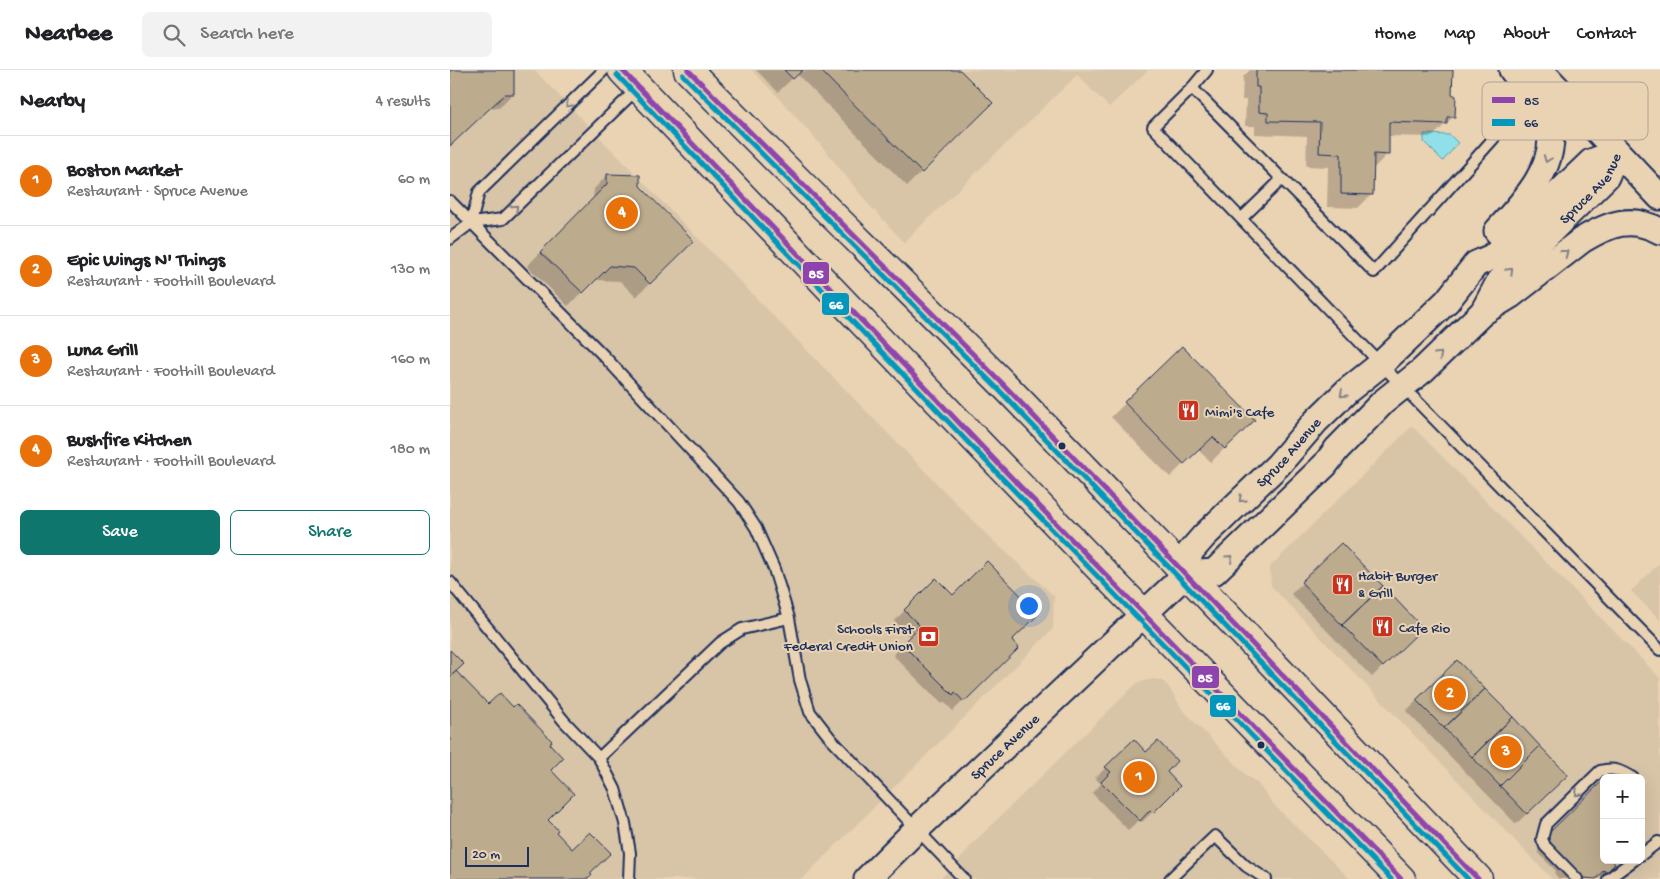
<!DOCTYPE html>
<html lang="en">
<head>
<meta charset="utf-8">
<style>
	body { margin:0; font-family:"Gochi Hand",sans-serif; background:#f2f2f2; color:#202124 }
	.controls { position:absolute; right:15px; bottom:15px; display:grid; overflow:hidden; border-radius:8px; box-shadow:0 5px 20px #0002 }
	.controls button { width:45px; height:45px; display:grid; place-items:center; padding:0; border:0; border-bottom:1px solid #e0e0e0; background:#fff; color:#202124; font:25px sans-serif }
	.scale { position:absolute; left:15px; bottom:12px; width:64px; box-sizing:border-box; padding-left:5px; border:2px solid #1b2f5e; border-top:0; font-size:14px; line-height:18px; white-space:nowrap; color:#1b2f5e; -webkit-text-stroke:4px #ead3b3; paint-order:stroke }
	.you { position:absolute; left:578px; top:535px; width:18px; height:18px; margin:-12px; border:4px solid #fff; border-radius:50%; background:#1a73e8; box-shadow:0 0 0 8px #1a73e833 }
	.badge { display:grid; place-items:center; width:32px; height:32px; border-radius:50%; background:#0f766e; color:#fff; font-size:16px; font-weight:700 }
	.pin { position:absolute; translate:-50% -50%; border:2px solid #fff; box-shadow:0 1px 5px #0006 }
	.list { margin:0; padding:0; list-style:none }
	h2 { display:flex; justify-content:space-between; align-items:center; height:65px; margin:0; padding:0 20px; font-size:21px }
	h2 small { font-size:16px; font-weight:400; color:#757577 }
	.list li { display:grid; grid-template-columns:32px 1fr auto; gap:15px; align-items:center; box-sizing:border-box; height:90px; padding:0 20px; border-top:1px solid #e0e0e0 }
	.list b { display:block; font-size:19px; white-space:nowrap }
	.list p { margin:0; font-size:16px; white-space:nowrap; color:#757577 }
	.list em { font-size:16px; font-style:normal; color:#757577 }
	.actions { display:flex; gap:10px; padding:15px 20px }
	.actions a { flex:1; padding:11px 0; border:1px solid #0f766e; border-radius:8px; text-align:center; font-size:18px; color:#0f766e }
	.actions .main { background:#0f766e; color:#fff }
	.icon { flex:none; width:28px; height:28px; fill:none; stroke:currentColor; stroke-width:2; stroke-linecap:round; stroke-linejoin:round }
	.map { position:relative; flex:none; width:1210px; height:809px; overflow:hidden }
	header { display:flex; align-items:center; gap:30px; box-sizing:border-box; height:70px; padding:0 25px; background:#fff; border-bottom:1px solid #e0e0e0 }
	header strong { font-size:24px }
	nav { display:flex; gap:28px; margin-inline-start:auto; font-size:18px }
	.search { width:350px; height:45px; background:#f2f2f2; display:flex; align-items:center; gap:12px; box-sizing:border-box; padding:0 18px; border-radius:8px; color:#757577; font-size:19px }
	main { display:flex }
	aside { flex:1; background:#fff }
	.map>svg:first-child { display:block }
	.built { fill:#d8c4a7; fill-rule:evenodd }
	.water { fill:#8fe0e9; stroke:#6199b1 }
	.shadow { fill:#0003 }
	.building { fill:#bdab8e; stroke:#1b2f5e }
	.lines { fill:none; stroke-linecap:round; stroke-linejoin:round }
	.service-casing { stroke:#1b2f5e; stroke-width:14 }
	.tertiary-casing { stroke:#1b2f5e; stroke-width:29 }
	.primary-casing { stroke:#1b2f5e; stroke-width:31 }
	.service { stroke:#ead3b3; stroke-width:10 }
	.tertiary { stroke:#ead3b3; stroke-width:25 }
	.primary { stroke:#ead3b3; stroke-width:28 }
	.bus-1-casing { stroke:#ead3b3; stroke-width:9 }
	.bus-2-casing { stroke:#ead3b3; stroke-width:9 }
	.bus-1 { stroke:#8e44ad; stroke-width:5 }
	.bus-2 { stroke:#0497bd; stroke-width:5 }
	.oneway { stroke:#828188 }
	.bus-dot { fill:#1b2f5e; stroke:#ead3b3; stroke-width:2 }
	.labels { text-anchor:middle; stroke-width:4; stroke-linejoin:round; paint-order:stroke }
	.street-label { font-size:15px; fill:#1b2f5e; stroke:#ead3b3 }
	.poi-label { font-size:15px; fill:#1b2f5e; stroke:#ead3b3; text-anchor:start }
	.key { fill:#ead3b3; stroke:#aca29a; stroke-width:1 }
	.key-label { font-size:14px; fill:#1b2f5e }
	.line-badge { stroke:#ead3b3; stroke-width:2 }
	.badge-label { font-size:14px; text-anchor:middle; font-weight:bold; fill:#fff }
</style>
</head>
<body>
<header>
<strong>Nearbee</strong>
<div class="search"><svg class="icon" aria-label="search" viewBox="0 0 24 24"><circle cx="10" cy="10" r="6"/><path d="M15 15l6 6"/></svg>Search here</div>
<nav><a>Home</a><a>Map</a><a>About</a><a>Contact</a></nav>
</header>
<main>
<aside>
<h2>Nearby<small>4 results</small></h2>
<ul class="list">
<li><span class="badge" style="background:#e8710a">1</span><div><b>Boston Market</b><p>Restaurant · Spruce Avenue</p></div><em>60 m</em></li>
<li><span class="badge" style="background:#e8710a">2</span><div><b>Epic Wings N' Things</b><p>Restaurant · Foothill Boulevard</p></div><em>130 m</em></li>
<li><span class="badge" style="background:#e8710a">3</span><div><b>Luna Grill</b><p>Restaurant · Foothill Boulevard</p></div><em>160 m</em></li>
<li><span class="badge" style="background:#e8710a">4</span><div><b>Bushfire Kitchen</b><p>Restaurant · Foothill Boulevard</p></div><em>180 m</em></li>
</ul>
<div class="actions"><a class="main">Save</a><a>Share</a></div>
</aside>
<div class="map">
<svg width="1210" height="809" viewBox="0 0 1210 809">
	<rect width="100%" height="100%" fill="#ead3b3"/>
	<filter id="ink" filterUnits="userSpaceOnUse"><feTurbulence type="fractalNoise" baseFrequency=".02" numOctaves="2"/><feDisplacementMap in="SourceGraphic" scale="10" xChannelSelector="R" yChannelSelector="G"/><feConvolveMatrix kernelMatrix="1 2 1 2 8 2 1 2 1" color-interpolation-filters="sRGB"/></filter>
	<g filter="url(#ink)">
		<path class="built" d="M0 0H84L536 464 604 526 603 559 352 809H0Z
			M302 0H698L659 37 627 5 454 172 420 136 370 74 329 28Z
			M962 356 1210 608V809H1102L821 516 820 497ZM1154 708H1191V790H1154Z
			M1210 493V550L1181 521Z
			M703 609 712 611 718 616 732 639 797 706 807 713 825 736 900 809H490L514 785 524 772 687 613Z"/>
		<path class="water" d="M974 64 1000 65 1008 73 993 91 974 72Z"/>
		<path class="shadow" d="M0 0H63L62 24 49 38H40L0 75Z
			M306 0H508L541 33 457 116 347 4 328 22Z
			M800 0H1001V25L1004 46 982 67 938 66 937 84 924 98 922 124 908 138 877 137 878 97 856 96 857 66 805 64V56H795L796 30H792L793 7Z
			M157 105 188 116 242 171 186 227 170 211 145 210 118 236 77 196 143 129 144 119Z
			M732 278 803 350 761 392 748 380 720 407 661 347Z
			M891 475 971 558 922 607 841 524Z
			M486 510 503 527 560 571 567 578 503 641 494 632 492 634 443 585 460 567 444 551Z
			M1007 592 1117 705 1066 754 956 641Z
			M684 671 729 716 692 752 689 750 678 760 642 723 651 714 645 708Z
			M1152 713 1154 790 1164 794 1148 809H1109L1104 803 1106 801 1088 783V776Z"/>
		<path class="building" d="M0 0H64V24H55L0 76Z
			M334 0H353L343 9Z
			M370 0H510L543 33 472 103Z
			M806 0H1003L1002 24 1006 26 1005 47H997V54L939 52V85L924 84 923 125 891 124V84L869 83 870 52 818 51V43L809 42V17H806Z
			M157 104 190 105V116L244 171 200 214 184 198 160 196 133 223 90 182 157 114Z
			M732 276 805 350 775 379 763 367 734 394 674 332Z
			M891 473 933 516 892 555 851 512Z
			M537 491 589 544 562 570 569 578 514 632 505 622 503 625 452 574 470 556 454 540 486 508 503 525Z
			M933 516 973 558 933 597 892 555Z
			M0 580 14 594 0 607Z
			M1007 590 1035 619 994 658 966 630Z
			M6 601 38 634 50 623 63 637 66 634 102 671 100 674 113 688 101 700 124 724 98 750 108 760 106 762 122 779 140 762 161 783 140 803 142 805 138 809H0V607Z
			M1035 619 1063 647 1022 687 994 658Z
			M1063 647 1090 676 1050 716 1022 687Z
			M684 669 696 682 708 671 727 691 717 702 730 716 703 743 700 740 690 751 651 712 661 702 655 697Z
			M1090 676 1118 705 1077 744 1050 716Z
			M1152 711 1154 713V790H1162L1165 794 1156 803 1154 800 1146 809 1133 808 1098 772V764Z"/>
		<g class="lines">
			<defs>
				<path id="service" d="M757 0 742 18 703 57 953 317 1210 580
					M742 18 924 202 1044 68
					M0 131 154 286 289 432 306 458 324 499 339 548 350 610 360 642 381 669 514 809
					M792 148 832 109
					M21 153 29 122 154 0
					M0 169 21 153 53 149 188 18
					M0 512 114 651 149 688 165 719 175 753 180 783 179 809
					M149 688 270 573 292 559 339 548
					M1191 785 1208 772
					M720 809 765 766 796 796 816 809
					M1127 809 1095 776 1092 769 1096 754 1150 701C1164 697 1171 701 1183 708
					M1158 809 1184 790"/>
				<g id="tertiary">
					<path d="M1090 0 1210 127"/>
					<path d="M1047 161C1072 134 1110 94 1099 54 1093 33 1075 17 1062 0"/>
					<path d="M1033 242 1061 225 1132 170C1159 154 1181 145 1210 161"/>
					<path id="s1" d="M736 504 764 502 875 395 887 379 933 332 973 300 1033 242 1049 212 1156 107 1167 82"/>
					<path id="s2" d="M417 809 467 759 736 504 740 482 754 466 828 395 866 351 897 321 931 294 997 231 1026 194 1042 187 1141 92 1167 82"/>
				</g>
				<path id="primary" d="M172 0C430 272 690 541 951 809
					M238 0C341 106 448 208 552 313 712 477 870 643 1028 809"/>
			</defs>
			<use href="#service" class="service-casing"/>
			<use href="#tertiary" class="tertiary-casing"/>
			<use href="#primary" class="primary-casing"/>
			<use href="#service" class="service"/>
			<use href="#tertiary" class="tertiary"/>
			<use href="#primary" class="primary"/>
			<defs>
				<path id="bus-1" d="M172 0 560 406 951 809
					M238 0 552 313 1028 809"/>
				<path id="bus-2" d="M167 5 555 411 941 809
					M233 5 547 318 1018 809"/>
			</defs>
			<use href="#bus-1" class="bus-1-casing"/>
			<use href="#bus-2" class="bus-2-casing"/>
			<use href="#bus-1" class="bus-1"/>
			<use href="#bus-2" class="bus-2"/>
		</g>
		<defs><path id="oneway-chevron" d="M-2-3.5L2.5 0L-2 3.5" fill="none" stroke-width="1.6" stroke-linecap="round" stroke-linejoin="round" transform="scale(1.25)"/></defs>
		<g class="oneway">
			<use href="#oneway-chevron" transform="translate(119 34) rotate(136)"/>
			<use href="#oneway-chevron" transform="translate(1097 89) rotate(111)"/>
			<use href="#oneway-chevron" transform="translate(65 138) rotate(-44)"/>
			<use href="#oneway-chevron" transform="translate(1115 183) rotate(-37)"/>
			<use href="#oneway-chevron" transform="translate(1060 201) rotate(-45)"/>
			<use href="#oneway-chevron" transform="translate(989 285) rotate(-44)"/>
			<use href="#oneway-chevron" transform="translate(893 324) rotate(137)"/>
			<use href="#oneway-chevron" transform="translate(792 429) rotate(136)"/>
			<use href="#oneway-chevron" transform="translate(780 488) rotate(-42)"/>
			<use href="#oneway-chevron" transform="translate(1128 723) rotate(136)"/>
		</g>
	</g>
	<defs>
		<symbol id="restaurant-square" viewBox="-11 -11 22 22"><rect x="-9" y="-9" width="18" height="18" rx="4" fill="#c8321e" stroke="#ead3b3"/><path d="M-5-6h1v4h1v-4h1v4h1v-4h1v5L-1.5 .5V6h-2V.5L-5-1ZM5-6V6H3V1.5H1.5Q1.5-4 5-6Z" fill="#fff"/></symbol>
		<symbol id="bank-square" viewBox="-11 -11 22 22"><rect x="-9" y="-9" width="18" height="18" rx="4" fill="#c8321e" stroke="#ead3b3"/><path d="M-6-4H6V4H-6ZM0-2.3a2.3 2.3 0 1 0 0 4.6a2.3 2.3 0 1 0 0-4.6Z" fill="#fff"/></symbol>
	</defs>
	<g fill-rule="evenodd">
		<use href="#restaurant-square" x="726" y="328" width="25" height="25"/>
		<use href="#restaurant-square" x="880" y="502" width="25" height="25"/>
		<use href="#restaurant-square" x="920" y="544" width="25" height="25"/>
		<use href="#bank-square" x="466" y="554" width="25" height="25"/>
	</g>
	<g class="bus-dot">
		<circle cx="612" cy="376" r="4.5"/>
		<circle cx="811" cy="675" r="4.5"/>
	</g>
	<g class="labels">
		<g class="street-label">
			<text dy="5" stroke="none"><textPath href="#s1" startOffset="568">Spruce Avenue</textPath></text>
			<text dy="5" stroke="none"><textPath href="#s2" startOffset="604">Spruce Avenue</textPath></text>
			<text dy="5" stroke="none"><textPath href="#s2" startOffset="191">Spruce Avenue</textPath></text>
		</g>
		<g class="poi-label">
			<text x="755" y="346">Mimi's Cafe</text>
			<text x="908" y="510">Habit Burger<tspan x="908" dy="17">&amp; Grill</tspan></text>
			<text x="949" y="562">Cafe Rio</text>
			<text x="463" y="563" text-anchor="end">Schools First<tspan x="463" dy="17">Federal Credit Union</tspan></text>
		</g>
	</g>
	<rect x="1032" y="12" width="166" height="58" rx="8" class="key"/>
	<rect x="1042" y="27" width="23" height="6" fill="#8e44ad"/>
	<rect x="1042" y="49" width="23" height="7" fill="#0497bd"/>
	<g class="key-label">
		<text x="1074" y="35">85</text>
		<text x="1074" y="57">66</text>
	</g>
	<g class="line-badge">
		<rect x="352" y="191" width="28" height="24" rx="5" fill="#8e44ad"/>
		<rect x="371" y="222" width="29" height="24" rx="5" fill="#0497bd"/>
		<rect x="741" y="595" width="29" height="24" rx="5" fill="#8e44ad"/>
		<rect x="759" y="624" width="28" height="24" rx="5" fill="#0497bd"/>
	</g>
	<g class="badge-label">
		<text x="366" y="208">85</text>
		<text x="386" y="239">66</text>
		<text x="755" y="612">85</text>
		<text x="773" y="640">66</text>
	</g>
</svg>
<div class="controls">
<button>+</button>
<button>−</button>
</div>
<div class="scale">20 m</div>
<div class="you"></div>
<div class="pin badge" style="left:689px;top:707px;background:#e8710a">1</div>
<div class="pin badge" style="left:1000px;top:624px;background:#e8710a">2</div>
<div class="pin badge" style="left:1056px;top:682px;background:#e8710a">3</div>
<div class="pin badge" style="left:172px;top:143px;background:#e8710a">4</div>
</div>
</main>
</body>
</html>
